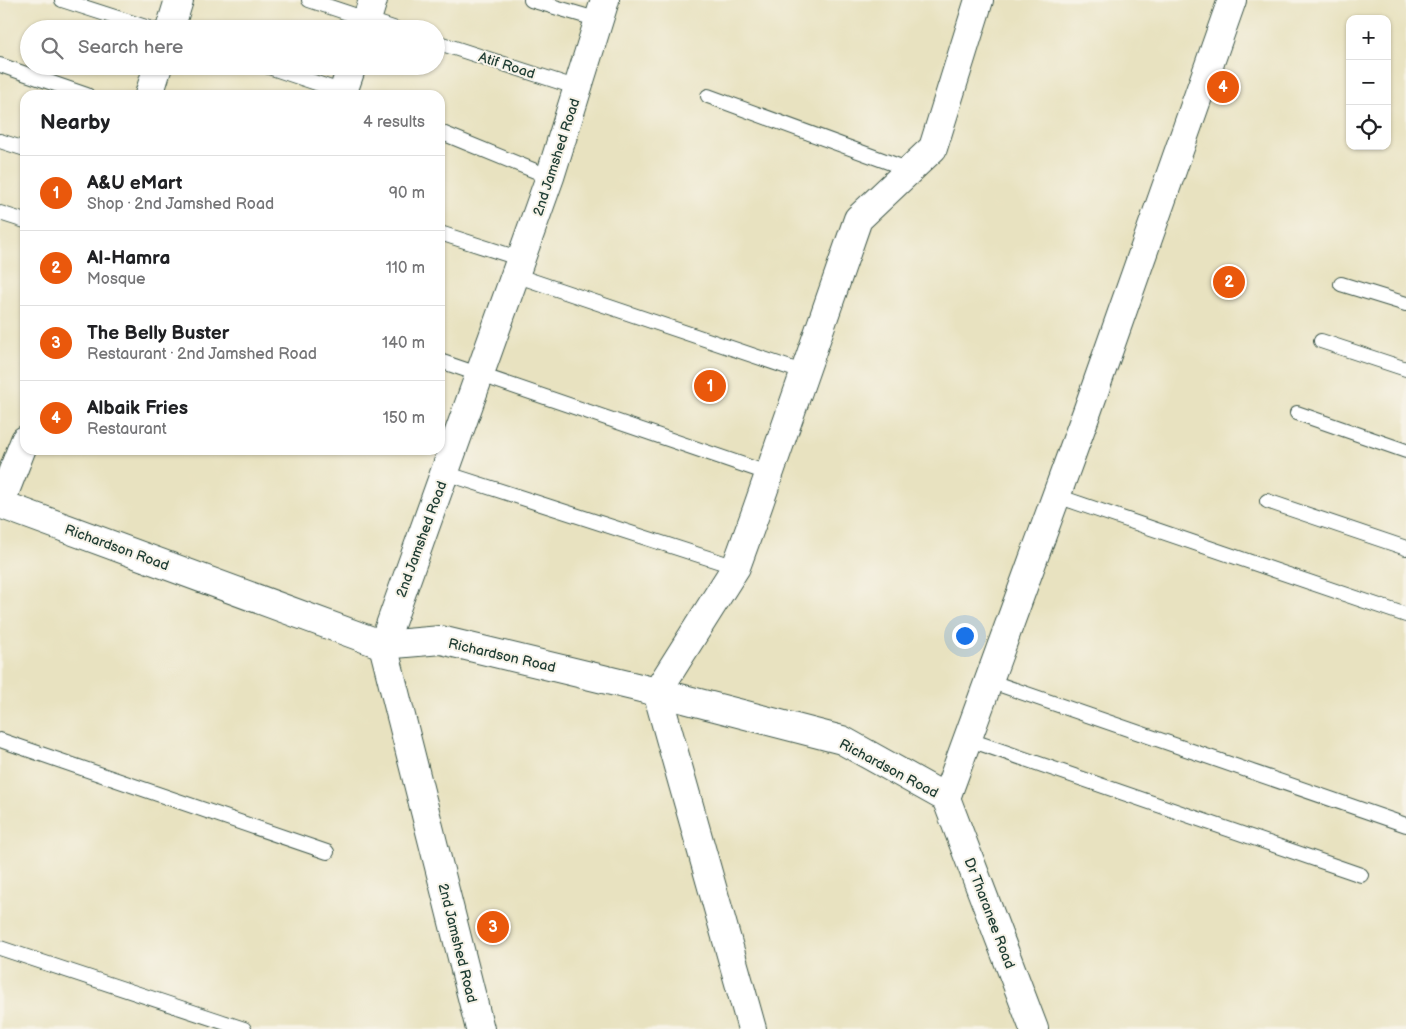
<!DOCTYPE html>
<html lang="en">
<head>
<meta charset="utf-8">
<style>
	body { margin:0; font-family:"Balsamiq Sans",sans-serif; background:#f6f6f6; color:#202124 }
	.controls { position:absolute; right:15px; top:15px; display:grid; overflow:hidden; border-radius:10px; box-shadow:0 1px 4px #0004 }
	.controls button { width:45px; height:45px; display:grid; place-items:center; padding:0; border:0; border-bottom:1px solid #e0e0e0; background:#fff; color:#202124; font:25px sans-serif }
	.you { position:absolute; left:964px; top:635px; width:18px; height:18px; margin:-12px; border:4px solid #fff; border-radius:50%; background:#1a73e8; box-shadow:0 0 0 8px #1a73e833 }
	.badge { display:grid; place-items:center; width:32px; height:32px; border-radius:50%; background:#ea580c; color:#fff; font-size:16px; font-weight:700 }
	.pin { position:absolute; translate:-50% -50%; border:2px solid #fff; box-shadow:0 1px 5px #0006 }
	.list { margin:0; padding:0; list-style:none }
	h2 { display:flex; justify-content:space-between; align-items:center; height:65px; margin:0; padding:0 20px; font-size:21px }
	h2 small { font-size:16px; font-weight:400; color:#757577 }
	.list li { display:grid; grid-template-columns:32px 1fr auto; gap:15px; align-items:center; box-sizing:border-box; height:75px; padding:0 20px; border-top:1px solid #e0e0e0 }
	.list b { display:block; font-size:19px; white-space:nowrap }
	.list p { margin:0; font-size:16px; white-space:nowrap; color:#757577 }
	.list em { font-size:16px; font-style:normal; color:#757577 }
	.icon { flex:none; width:28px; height:28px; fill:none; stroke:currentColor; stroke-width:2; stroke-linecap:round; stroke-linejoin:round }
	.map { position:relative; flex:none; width:1406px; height:1029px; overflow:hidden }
	.search { position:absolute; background:#fff; box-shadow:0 1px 4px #0004; left:20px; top:20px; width:425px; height:55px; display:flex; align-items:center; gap:12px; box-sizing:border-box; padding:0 18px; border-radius:28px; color:#757577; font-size:19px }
	.panel { position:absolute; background:#fff; box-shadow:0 1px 4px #0004; left:20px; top:90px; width:425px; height:365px; border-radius:15px }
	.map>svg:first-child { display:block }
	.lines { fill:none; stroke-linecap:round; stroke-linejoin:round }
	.service-casing { stroke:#3d5649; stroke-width:16 }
	.minor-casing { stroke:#3d5649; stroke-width:30 }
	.tertiary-casing { stroke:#3d5649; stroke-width:30 }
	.service { stroke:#fff; stroke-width:14 }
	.minor { stroke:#fff; stroke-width:28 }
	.tertiary { stroke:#fff; stroke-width:28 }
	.labels { text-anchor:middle; stroke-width:4; stroke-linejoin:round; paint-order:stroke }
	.street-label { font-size:14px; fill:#1f3d34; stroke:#f7f3e8 }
</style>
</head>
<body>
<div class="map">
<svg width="1406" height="1029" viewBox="0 0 1406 1029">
	<rect width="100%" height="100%" fill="#f7f3e8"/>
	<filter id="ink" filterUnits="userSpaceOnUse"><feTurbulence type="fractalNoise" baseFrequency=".02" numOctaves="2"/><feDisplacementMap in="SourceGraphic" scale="10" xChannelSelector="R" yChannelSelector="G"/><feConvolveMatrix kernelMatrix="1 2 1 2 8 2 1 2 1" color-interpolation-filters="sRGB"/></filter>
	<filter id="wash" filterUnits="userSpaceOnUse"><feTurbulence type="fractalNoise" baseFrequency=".0096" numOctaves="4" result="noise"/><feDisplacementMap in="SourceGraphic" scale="20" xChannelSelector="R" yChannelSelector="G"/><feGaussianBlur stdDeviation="1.12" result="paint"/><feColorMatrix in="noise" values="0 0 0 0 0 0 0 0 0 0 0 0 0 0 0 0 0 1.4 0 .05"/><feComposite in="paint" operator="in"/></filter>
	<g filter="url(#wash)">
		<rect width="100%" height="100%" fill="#e8e2c0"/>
	</g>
	<g filter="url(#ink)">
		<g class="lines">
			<defs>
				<path id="service" d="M62 0 152 29
					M309 0 396 29
					M531 0 599 20
					M436 42 578 88
					M0 65 87 95
					M266 66 346 93
					M708 96 910 170
					M440 132 550 177
					M0 141 25 149
					M0 213 25 221
					M440 233 521 259
					M515 275 805 373
					M1341 284 1406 304
					M1321 341 1406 369
					M440 361 770 474
					M1297 413 1406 451
					M445 473 736 567
					M1057 496 1406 615
					M1267 501 1406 548
					M989 681 1406 825
					M967 739 1361 875
					M0 740 327 852
					M0 948 244 1029"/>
				<path id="minor" d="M170 29 179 0
					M364 29 373 0
					M343 92 352 66
					M149 95 158 66
					M0 504 25 440
					M480 1029 383 645 550 177 605 0
					M752 1029 657 692 736 567 757 509 858 219 933 148 979 0"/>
				<path id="tertiary" d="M0 504 383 645 441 640 657 692 842 740 946 798
					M946 798 1088 409 1232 0
					M946 798 1034 1029"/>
			</defs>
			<use href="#service" class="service-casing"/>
			<use href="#minor" class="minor-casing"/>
			<use href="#tertiary" class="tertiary-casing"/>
			<use href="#service" class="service"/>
			<use href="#minor" class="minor"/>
			<use href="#tertiary" class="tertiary"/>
		</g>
	</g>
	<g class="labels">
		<g class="street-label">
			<text transform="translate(507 65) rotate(18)" y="5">Atif Road</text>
			<text transform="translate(556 157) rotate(-72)" y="5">2nd Jamshed Road</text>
			<text transform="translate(421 539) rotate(-70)" y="5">2nd Jamshed Road</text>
			<text transform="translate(117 547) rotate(20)" y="5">Richardson Road</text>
			<text transform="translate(502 655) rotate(13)" y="5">Richardson Road</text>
			<text transform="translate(889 768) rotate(28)" y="5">Richardson Road</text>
			<text transform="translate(990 913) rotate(69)" y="5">Dr Tharanee Road</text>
			<text transform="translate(458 943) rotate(76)" y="5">2nd Jamshed Road</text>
		</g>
	</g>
</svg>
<div class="controls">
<button>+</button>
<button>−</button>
<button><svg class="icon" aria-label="locate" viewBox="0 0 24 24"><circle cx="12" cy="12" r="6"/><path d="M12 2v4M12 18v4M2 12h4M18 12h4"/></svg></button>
</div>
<div class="you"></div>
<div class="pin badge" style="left:710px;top:386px">1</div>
<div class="pin badge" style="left:1229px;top:282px">2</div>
<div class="pin badge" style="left:493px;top:927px">3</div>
<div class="pin badge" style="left:1223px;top:87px">4</div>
<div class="search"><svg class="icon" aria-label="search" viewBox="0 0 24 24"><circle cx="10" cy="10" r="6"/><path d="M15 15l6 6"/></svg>Search here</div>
<section class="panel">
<h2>Nearby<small>4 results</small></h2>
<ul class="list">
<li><span class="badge">1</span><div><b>A&amp;U eMart</b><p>Shop · 2nd Jamshed Road</p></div><em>90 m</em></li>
<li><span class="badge">2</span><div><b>Al-Hamra</b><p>Mosque</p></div><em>110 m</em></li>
<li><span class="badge">3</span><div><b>The Belly Buster</b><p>Restaurant · 2nd Jamshed Road</p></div><em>140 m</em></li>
<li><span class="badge">4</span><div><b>Albaik Fries</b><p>Restaurant</p></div><em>150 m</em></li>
</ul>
</section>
</div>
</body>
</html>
